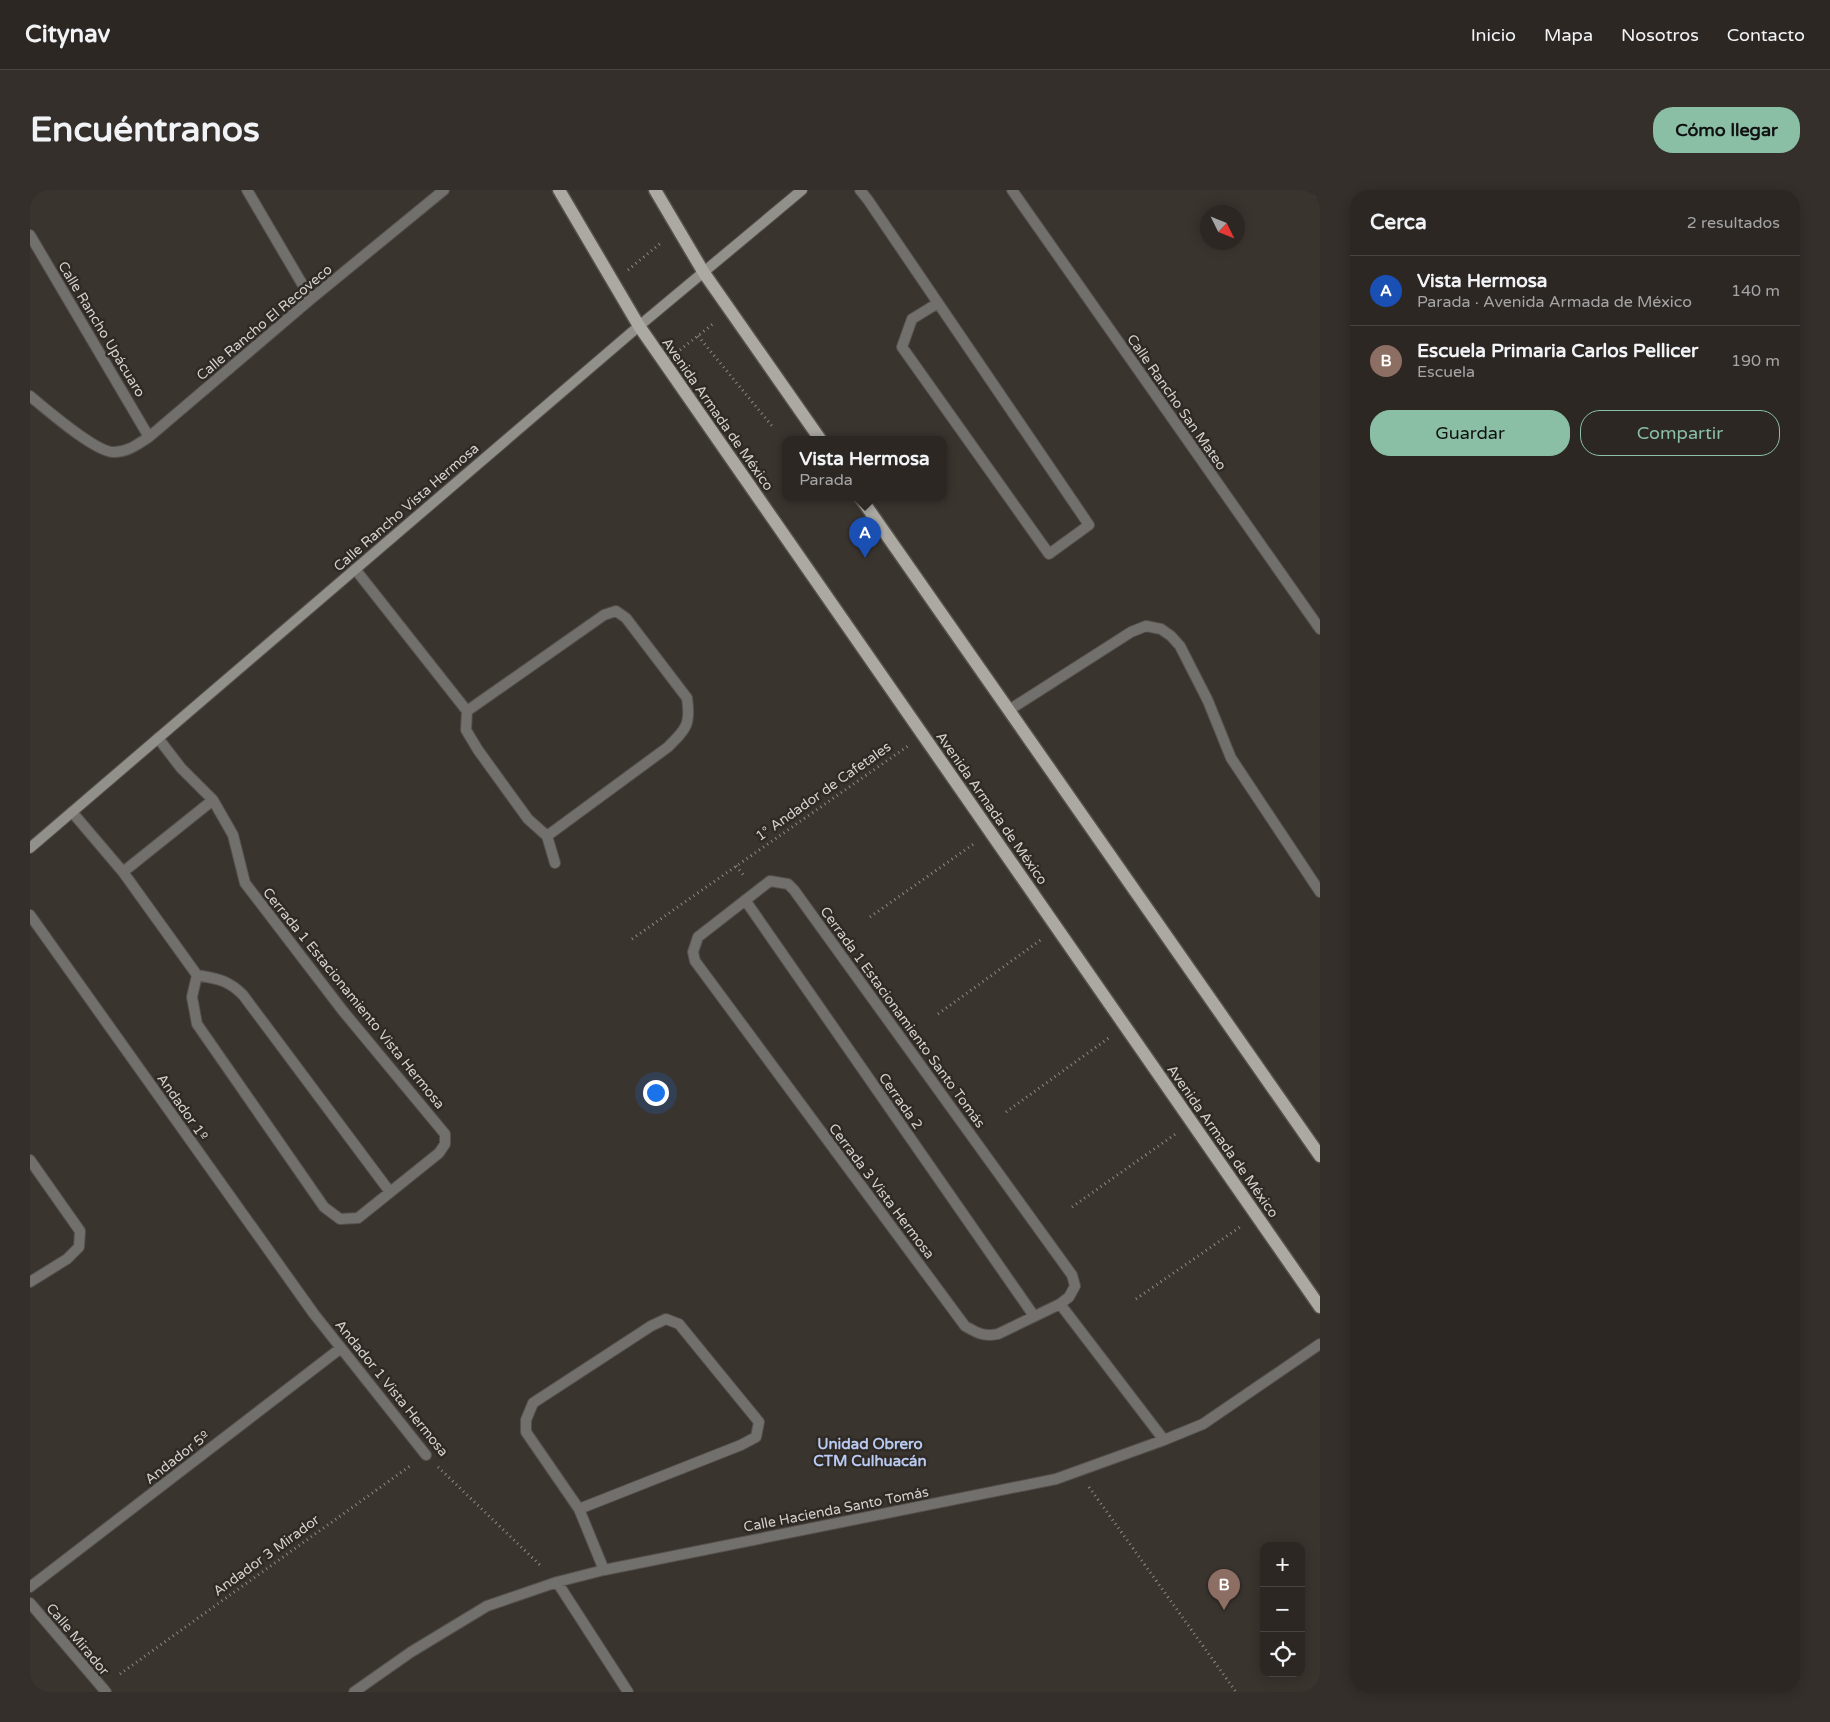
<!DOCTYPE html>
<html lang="es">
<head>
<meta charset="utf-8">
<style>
	body { margin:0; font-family:"Varela Round",sans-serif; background:#342f2b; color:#f1f3f6 }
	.controls { position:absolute; right:15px; bottom:15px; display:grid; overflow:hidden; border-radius:10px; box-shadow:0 2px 12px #0003 }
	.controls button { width:45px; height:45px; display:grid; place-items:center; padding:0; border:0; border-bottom:1px solid #484441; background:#2c2723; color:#f1f3f6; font:25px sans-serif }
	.compass { position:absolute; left:1170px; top:15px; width:45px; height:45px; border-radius:50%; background:#2c2723; box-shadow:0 2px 12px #0003; rotate:133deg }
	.you { position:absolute; left:625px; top:902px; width:18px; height:18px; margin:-12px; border:4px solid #fff; border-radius:50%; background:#1a73e8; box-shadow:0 0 0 8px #1a73e833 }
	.badge { display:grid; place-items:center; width:32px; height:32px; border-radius:50%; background:#8abfa5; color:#fff; font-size:16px; font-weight:700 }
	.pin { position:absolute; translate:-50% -41px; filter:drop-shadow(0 1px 2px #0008) }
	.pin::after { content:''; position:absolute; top:26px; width:18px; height:15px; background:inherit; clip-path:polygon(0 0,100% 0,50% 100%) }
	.popup { position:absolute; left:752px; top:246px; width:165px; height:65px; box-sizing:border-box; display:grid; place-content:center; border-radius:10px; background:#2c2723; filter:drop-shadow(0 1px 4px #0005); font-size:16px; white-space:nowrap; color:#a6a5a6 }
	.popup b { font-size:19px; color:#f1f3f6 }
	.popup::after { content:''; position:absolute; left:50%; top:100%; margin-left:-10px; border:10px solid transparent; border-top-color:#2c2723 }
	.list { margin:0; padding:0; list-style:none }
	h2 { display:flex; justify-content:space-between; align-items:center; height:65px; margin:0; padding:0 20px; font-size:21px }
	h2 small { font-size:16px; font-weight:400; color:#a6a5a6 }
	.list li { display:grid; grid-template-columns:32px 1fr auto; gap:15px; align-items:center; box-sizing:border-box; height:70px; padding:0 20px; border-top:1px solid #484441 }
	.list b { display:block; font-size:19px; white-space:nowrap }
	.list p { margin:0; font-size:16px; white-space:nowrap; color:#a6a5a6 }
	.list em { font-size:16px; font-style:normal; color:#a6a5a6 }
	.actions { display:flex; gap:10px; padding:15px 20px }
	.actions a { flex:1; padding:11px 0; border:1px solid #8abfa5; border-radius:20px; text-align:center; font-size:18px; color:#8abfa5 }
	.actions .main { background:#8abfa5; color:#111 }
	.icon { flex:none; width:28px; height:28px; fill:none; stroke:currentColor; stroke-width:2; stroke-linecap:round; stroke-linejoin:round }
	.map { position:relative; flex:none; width:1290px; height:1502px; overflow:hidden; border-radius:20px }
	header { display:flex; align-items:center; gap:30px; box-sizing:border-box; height:70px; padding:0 25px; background:#2c2723; border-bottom:1px solid #484441 }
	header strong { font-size:24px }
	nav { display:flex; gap:28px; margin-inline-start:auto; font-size:18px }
	.intro { display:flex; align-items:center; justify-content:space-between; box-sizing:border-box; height:120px; padding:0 30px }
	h1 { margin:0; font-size:35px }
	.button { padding:12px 22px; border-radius:20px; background:#8abfa5; color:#111; font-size:18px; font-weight:700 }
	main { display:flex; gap:30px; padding:0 30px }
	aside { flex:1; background:#2c2723; border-radius:20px; box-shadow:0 2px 12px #0003 }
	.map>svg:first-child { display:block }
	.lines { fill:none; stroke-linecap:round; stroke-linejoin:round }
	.lane-casing { stroke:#56504c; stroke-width:12 }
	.street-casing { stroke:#56504c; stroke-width:12 }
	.secondary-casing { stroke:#56504c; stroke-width:12 }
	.primary-casing { stroke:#56504c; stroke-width:15 }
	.path { stroke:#8e8a86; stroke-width:3; stroke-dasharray:1 4; stroke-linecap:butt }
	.lane { stroke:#71706c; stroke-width:10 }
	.street { stroke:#71706c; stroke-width:10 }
	.secondary { stroke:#92908b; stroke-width:10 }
	.primary { stroke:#aba9a2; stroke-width:12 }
	.labels { text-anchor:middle; stroke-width:5; stroke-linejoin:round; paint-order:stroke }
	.street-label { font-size:14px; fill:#d4d1ce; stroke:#302a25 }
	.neighbourhood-label { font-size:15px; font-weight:bold; fill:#b9caf3; stroke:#302a25 }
</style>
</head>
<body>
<header>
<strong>Citynav</strong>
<nav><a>Inicio</a><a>Mapa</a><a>Nosotros</a><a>Contacto</a></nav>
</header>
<div class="intro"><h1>Encuéntranos</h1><a class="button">Cómo llegar</a></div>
<main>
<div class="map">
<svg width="1290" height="1502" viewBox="0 0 1290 1502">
	<rect width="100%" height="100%" fill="#3a342f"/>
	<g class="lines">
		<defs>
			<path id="lane" d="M549 1319 711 1255 726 1247 729 1232 649 1134 636 1129 621 1136 503 1213 496 1230V1242L549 1319 574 1380"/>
			<path id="street" d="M217 0 281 109
				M830 0 838 10 1059 335 1019 364 872 157 882 129 908 113
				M982 0 1290 439
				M1287 0 1290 4
				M0 45 119 247
				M0 206C16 219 66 263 84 262 98 262 108 254 119 247L281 109 414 0
				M325 379 437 521 436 540 448 560 498 629 517 646 525 673
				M979 520 1101 442 1116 436 1131 439 1141 446 1150 456 1178 511 1201 568 1290 702
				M437 521 574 425 586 421 596 428 657 508C661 535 656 539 638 557L517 646
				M128 548 151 578 183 610
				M42 622 93 682 167 785 162 807 167 834 294 1017 310 1029 328 1028 409 963 415 954V944L313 821 215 693 203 645 183 610 93 682
				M740 691 758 694 764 700 1042 1085 1045 1096 1039 1107 1030 1114 968 1144C954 1147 947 1143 935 1136L665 771 663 762 668 747Z
				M715 710 1004 1126
				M0 725 284 1124 396 1265
				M167 785C188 789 198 790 213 805L360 1002
				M0 970 50 1041 49 1057 37 1069 0 1092
				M1030 1114 1134 1250
				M527 1392 598 1502
				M0 1397 311 1158
				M0 1413 76 1502
				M324 1502 381 1462 457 1416 527 1392 574 1380 1026 1289 1134 1250 1173 1234 1290 1154"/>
			<path id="secondary" d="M0 658 609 136 772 0"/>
			<path id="primary" d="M529 0 609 136 1290 1117
				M625 0 674 83 790 249
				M830 307 1290 966"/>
		</defs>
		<use href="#lane" class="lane-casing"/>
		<use href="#street" class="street-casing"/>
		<use href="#secondary" class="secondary-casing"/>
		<use href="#primary" class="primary-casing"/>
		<path class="path" d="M598 80 632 52
			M668 146 742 236
			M650 160 684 133
			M706 676 715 687
			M840 727 945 653
			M602 749 878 556
			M908 824 1012 749
			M976 922 1080 847
			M1042 1017 1147 943
			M1106 1109 1210 1037
			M408 1277 512 1377
			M1059 1297 1206 1502
			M90 1484 380 1276"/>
		<use href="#lane" class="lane"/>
		<use href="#street" class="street"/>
		<use href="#secondary" class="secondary"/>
		<use href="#primary" class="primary"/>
	</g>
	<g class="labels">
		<g class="street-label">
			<text transform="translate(234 132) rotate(-40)" y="5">Calle Rancho El Recoveco</text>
			<text transform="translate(72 139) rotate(59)" y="5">Calle Rancho Upácuaro</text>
			<text transform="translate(1147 212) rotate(55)" y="5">Calle Rancho San Mateo</text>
			<text transform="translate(688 224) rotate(55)" y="5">Avenida Armada de México</text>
			<text transform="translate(376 317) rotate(-41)" y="5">Calle Rancho Vista Hermosa</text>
			<text transform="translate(793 601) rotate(-35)" y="5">1° Andador de Cafetales</text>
			<text transform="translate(962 618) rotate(55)" y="5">Avenida Armada de México</text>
			<text transform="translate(324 808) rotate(51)" y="5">Cerrada 1 Estacionamiento Vista Hermosa</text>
			<text transform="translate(873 827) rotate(54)" y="5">Cerrada 1 Estacionamiento Santo Tomás</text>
			<text transform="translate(871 911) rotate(55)" y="5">Cerrada 2</text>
			<text transform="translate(153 917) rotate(55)" y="5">Andador 1º</text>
			<text transform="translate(1193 951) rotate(55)" y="5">Avenida Armada de México</text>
			<text transform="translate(852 1001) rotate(53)" y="5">Cerrada 3 Vista Hermosa</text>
			<text transform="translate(362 1198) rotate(51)" y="5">Andador 1 Vista Hermosa</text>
			<text transform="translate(147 1267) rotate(-38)" y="5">Andador 5º</text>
			<text transform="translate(806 1319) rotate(-11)" y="5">Calle Hacienda Santo Tomás</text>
			<text transform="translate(236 1365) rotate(-36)" y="5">Andador 3 Mirador</text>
			<text transform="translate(48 1449) rotate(50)" y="5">Calle Mirador</text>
		</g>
		<g class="neighbourhood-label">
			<text x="840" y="1259">Unidad Obrero<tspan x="840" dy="17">CTM Culhuacán</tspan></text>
		</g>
	</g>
</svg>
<div class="controls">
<button>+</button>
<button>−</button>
<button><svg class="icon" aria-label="locate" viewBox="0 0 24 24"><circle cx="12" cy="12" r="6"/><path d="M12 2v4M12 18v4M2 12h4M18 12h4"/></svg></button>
</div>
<svg class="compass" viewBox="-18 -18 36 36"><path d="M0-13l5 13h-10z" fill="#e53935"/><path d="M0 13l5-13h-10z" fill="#a6a5a6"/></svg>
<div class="you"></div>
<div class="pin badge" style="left:835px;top:368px;background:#1a4fb4">A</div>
<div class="popup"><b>Vista Hermosa</b>Parada</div>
<div class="pin badge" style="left:1194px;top:1420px;background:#8d6e63">B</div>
</div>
<aside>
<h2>Cerca<small>2 resultados</small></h2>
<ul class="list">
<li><span class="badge" style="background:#1a4fb4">A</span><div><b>Vista Hermosa</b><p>Parada · Avenida Armada de México</p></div><em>140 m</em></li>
<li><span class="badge" style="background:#8d6e63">B</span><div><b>Escuela Primaria Carlos Pellicer</b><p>Escuela</p></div><em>190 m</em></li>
</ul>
<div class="actions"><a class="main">Guardar</a><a>Compartir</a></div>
</aside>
</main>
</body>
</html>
